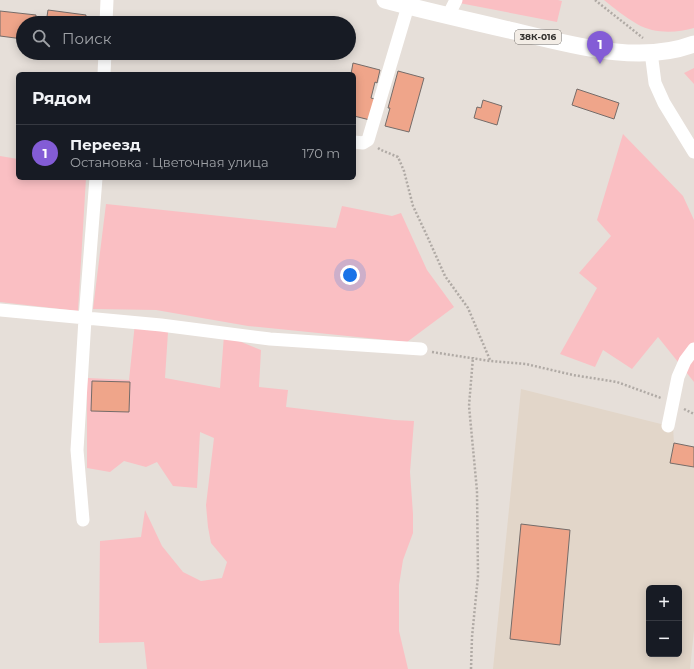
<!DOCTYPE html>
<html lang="ru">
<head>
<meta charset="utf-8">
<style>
	body { margin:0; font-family:Montserrat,sans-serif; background:#242831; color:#f1f3f6 }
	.controls { position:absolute; right:12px; bottom:12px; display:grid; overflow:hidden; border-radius:6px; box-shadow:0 2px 10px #0003 }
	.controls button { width:36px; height:36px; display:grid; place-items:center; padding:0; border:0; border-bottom:1px solid #363941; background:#171b24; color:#f1f3f6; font:20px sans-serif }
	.you { position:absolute; left:350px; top:275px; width:14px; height:14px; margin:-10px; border:3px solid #fff; border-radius:50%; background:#1a73e8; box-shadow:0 0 0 6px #1a73e833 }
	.badge { display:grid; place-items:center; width:26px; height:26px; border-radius:50%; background:#835cd6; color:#fff; font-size:13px; font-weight:700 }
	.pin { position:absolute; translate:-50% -33px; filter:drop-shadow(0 1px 2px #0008) }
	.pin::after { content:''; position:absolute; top:21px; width:14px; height:12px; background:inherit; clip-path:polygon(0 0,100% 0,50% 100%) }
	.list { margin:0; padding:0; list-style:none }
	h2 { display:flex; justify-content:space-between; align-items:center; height:52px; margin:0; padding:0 16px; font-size:17px }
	h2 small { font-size:13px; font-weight:400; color:#9ea1a6 }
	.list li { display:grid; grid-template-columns:26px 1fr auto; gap:12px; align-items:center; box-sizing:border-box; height:56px; padding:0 16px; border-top:1px solid #363941 }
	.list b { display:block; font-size:15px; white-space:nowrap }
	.list p { margin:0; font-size:13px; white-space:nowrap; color:#9ea1a6 }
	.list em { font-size:13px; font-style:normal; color:#9ea1a6 }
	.icon { flex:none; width:22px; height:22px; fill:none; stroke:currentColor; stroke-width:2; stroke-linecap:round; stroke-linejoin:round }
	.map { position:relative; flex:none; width:694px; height:669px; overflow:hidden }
	.search { position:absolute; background:#171b24; box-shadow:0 2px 10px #0003; left:16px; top:16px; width:340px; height:44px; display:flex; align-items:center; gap:10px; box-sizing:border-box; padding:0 14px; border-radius:22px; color:#9ea1a6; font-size:15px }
	.panel { position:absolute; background:#171b24; box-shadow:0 2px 10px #0003; left:16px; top:72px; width:340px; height:108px; border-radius:6px }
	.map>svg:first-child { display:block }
	.built { fill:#e2d6c9; fill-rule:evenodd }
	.green { fill:#fabfc3 }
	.building { fill:#efa58a; stroke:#756c69 }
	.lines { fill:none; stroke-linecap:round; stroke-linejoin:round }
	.path { stroke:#b0aaa5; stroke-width:2.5; stroke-dasharray:2 2; stroke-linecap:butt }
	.minor { stroke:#fff; stroke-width:13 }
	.major { stroke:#fff; stroke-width:17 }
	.labels { text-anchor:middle; stroke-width:4; stroke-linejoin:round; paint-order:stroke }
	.shield { fill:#f3ede6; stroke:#6d6965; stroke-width:1 }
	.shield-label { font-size:9px; font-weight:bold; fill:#33312e }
</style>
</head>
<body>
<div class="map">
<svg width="694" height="669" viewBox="0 0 694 669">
	<rect width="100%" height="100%" fill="#e6dfd9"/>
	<path class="built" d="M521 389 673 427 674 443 694 447V630L690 669H493ZM649 588H679V654H649Z"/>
	<path class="green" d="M455 0H558L562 1 557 22 454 2Z
		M604 0H694V28C676 33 654 34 637 24 625 17 614 8 604 0Z
		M694 68V84L684 73Z
		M623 134 683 196 694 220V382L658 337 632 369 603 350 595 367 560 354 597 288 579 273 611 236 597 220Z
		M0 156 18 159V178H86L78 311 0 302Z
		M106 204 336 228 342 206 392 216 401 213 427 270 454 307 407 342 248 326 156 310 93 309Z
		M135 323 168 332 165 378 220 388 224 335 261 350 259 387 288 390 286 407 394 420 414 421 410 472 413 514V533L403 560 399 585V631L408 669H147L144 642 99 643 100 541 141 537 145 510 162 546 183 572 201 581 222 578 227 562 211 543 208 527 206 505 214 438 200 432 197 488 173 486 157 462 146 467 124 461 110 472 87 468V385L88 378 129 380Z"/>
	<path class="building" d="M48 10 86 15 85 23H46Z
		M0 11 36 15V23H23V39L0 36Z
		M155 18 179 21V23H155Z
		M353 63 380 70 377 83 375 82 371 98 375 99 370 120 354 116V74H351Z
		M398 71 424 78 409 132 385 126 390 108H388Z
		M577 89 619 103 614 119 572 105Z
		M483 100 502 106 497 125 474 118 477 107 481 108Z
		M92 381 130 382 129 412 91 411Z
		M674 443 694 447V467L670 463Z
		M521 524 570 530 560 645 510 639Z"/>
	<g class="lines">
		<path class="path" d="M595 0 643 38
			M378 148 381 150 398 157 404 171 413 206 428 238 445 276 468 308 490 360
			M432 352 490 361 526 364 573 375 617 382 661 398
			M684 409 694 414
			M471 669 472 637 478 576 477 491 469 406 473 357"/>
		<path class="minor" d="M448 16 456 0
			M106 23 107 0
			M651 52 655 83 664 103 694 152
			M104 74 105 53
			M354 142 363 143 368 140 408 6
			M0 310 161 325 270 339 421 349
			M668 426 678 377 685 361 694 349
			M83 520 77 450 85 319 96 178"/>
		<path class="major" d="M385 0C426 11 467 20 509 30 567 43 636 66 694 44"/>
	</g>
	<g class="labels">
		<rect class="shield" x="515" y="30" width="46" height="14" rx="3"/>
		<g class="shield-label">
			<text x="538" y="40">38К-016</text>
		</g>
	</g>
</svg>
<div class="controls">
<button>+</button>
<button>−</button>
</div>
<div class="you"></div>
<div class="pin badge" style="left:600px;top:64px">1</div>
<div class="search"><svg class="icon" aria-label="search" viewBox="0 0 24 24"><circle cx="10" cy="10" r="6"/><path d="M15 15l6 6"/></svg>Поиск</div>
<section class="panel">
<h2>Рядом<small></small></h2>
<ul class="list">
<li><span class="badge">1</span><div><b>Переезд</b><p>Остановка · Цветочная улица</p></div><em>170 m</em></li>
</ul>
</section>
</div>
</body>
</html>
